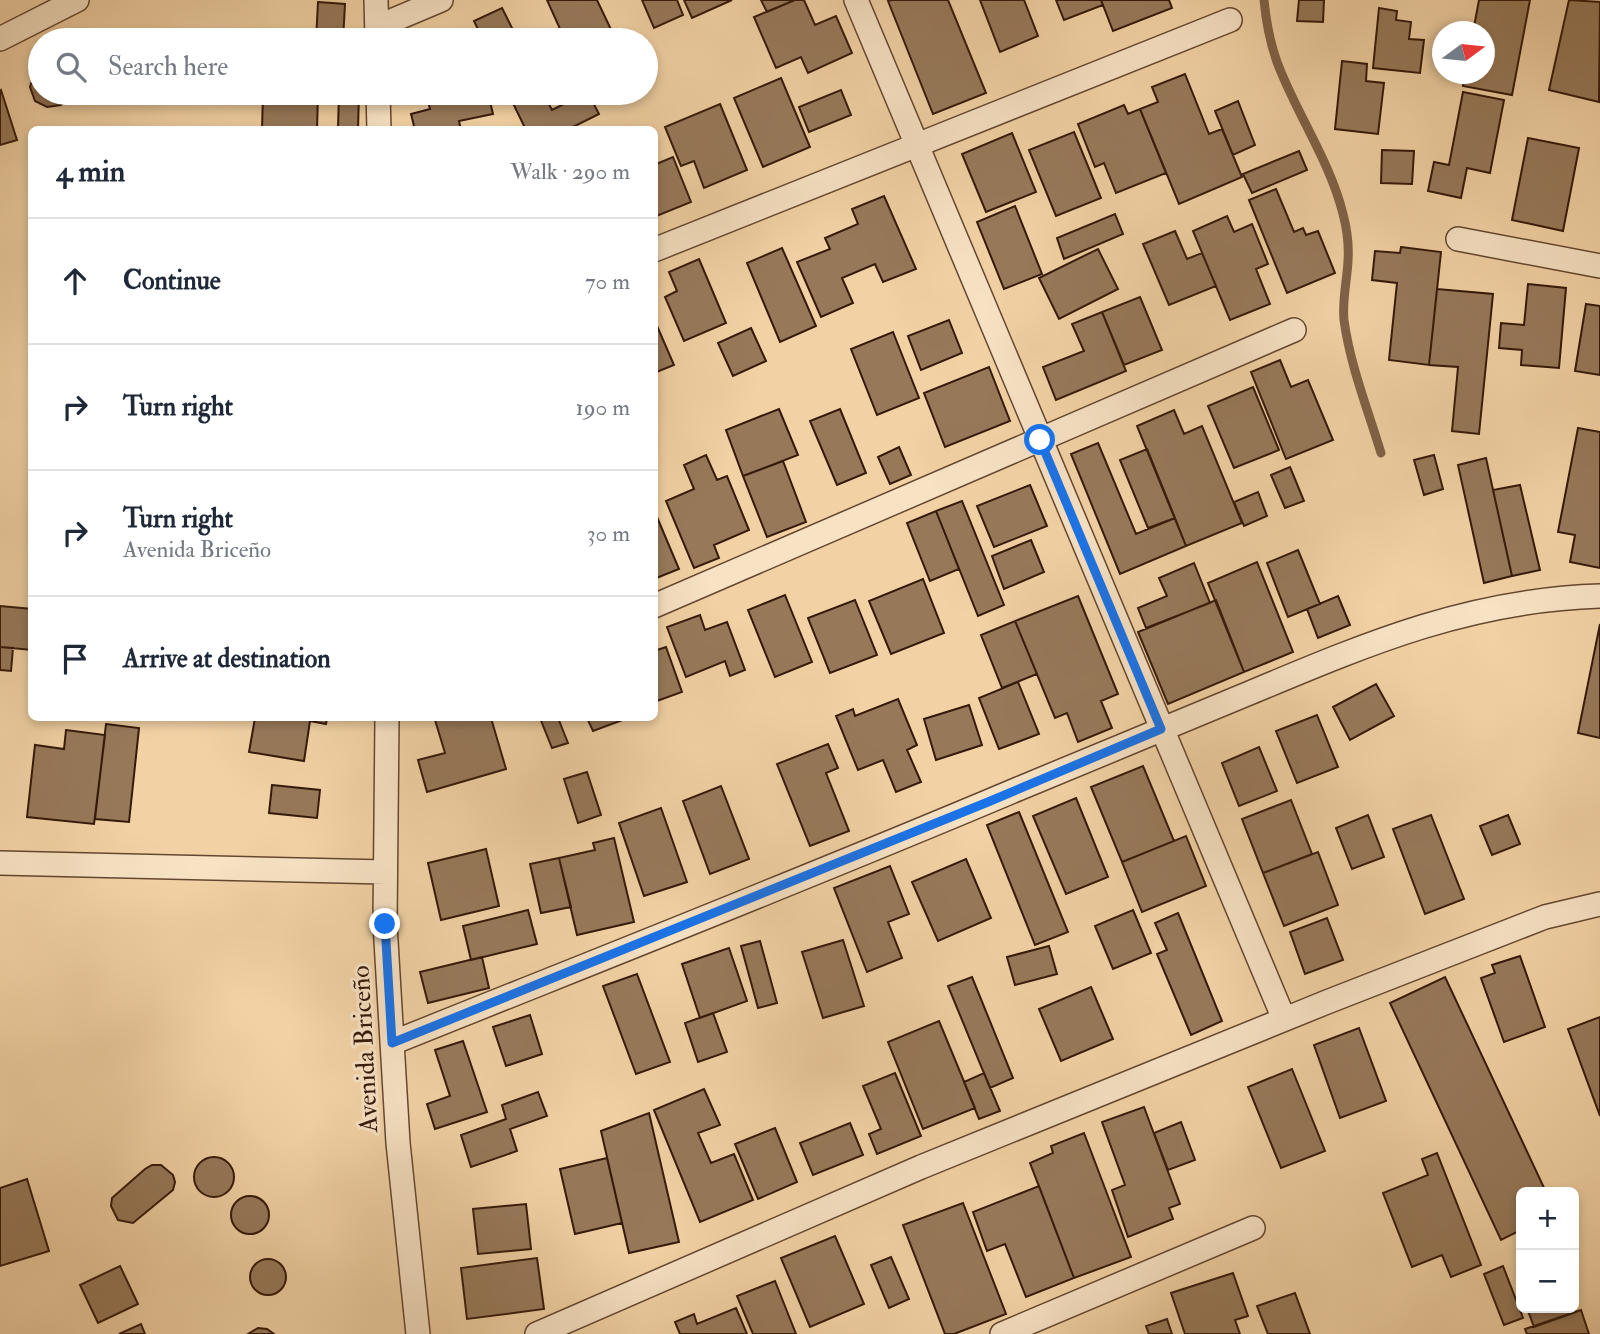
<!DOCTYPE html>
<html lang="en">
<head>
<meta charset="utf-8">
<style>
	body { margin:0; font-family:"IM FELL Double Pica",serif; background:#f2f2f3; color:#1f2937 }
	.controls { position:absolute; right:21px; bottom:21px; display:grid; overflow:hidden; border-radius:10px; box-shadow:0 4px 10px #0003 }
	.controls button { width:63px; height:63px; display:grid; place-items:center; padding:0; border:0; border-bottom:2px solid #e0e1e3; background:#fff; color:#1f2937; font:35px sans-serif }
	.compass { position:absolute; left:1432px; top:21px; width:63px; height:63px; border-radius:50%; background:#fff; box-shadow:0 4px 10px #0003; rotate:75deg }
	.stop { position:absolute; width:21px; height:21px; margin:-16px; border:5px solid #1a73e8; border-radius:50%; background:#fff }
	.stop.end { background:#1a73e8; border-color:#fff; box-shadow:0 2px 7px #0008 }
	.list { margin:0; padding:0; list-style:none }
	h2 { display:flex; justify-content:space-between; align-items:center; height:91px; margin:0; padding:0 28px; font-size:30px }
	h2 small { font-size:23px; font-weight:400; color:#747a83 }
	.list li { display:grid; grid-template-columns:46px 1fr auto; gap:21px; align-items:center; box-sizing:border-box; height:126px; padding:0 28px; border-top:2px solid #e0e1e3 }
	.list b { display:block; font-size:26px; white-space:nowrap }
	.list p { margin:0; font-size:23px; white-space:nowrap; color:#747a83 }
	.list em { font-size:23px; font-style:normal; color:#747a83 }
	.icon { flex:none; width:38px; height:38px; fill:none; stroke:currentColor; stroke-width:2; stroke-linecap:round; stroke-linejoin:round }
	.map { position:relative; flex:none; width:1600px; height:1334px; overflow:hidden }
	.search { position:absolute; background:#fff; box-shadow:0 4px 10px #0003; left:28px; top:28px; width:630px; height:77px; display:flex; align-items:center; gap:18px; box-sizing:border-box; padding:0 24px; border-radius:38px; color:#747a83; font-size:26px }
	.panel { position:absolute; background:#fff; box-shadow:0 4px 10px #0003; left:28px; top:126px; width:630px; height:595px; border-radius:10px }
	.map>svg:first-child { display:block }
	.lines { fill:none; stroke-linecap:round; stroke-linejoin:round }
	.stream { stroke:#806247; stroke-width:9 }
	.building { fill:#97795a; stroke:#351909; stroke-width:2 }
	.street-casing { stroke:#644730; stroke-width:26 }
	.street { stroke:#f7e2c4; stroke-width:23 }
	.route { stroke:#1a73e8; stroke-width:9 }
	.labels { text-anchor:middle; stroke-width:6; stroke-linejoin:round; paint-order:stroke }
	.street-label { font-size:26px; fill:#351909; stroke:#f7e2c4 }
</style>
</head>
<body>
<div class="map">
<svg width="1600" height="1334" viewBox="0 0 1600 1334">
	<rect width="100%" height="100%" fill="#f2d2a5"/>
	<filter id="stains"><feTurbulence type="fractalNoise" baseFrequency=".00286" numOctaves="4"/><feColorMatrix values="0 0 0 0 .2 0 0 0 0 .09 0 0 0 0 .02 0 0 0 .5 -.17"/></filter>
	<radialGradient id="worn" r=".72"><stop offset=".6" stop-color="#630" stop-opacity="0"/><stop offset="1" stop-color="#630" stop-opacity=".3"/></radialGradient>
	<g class="lines">
		<path class="stream" d="M1264 0C1266 21 1270 42 1277 62 1296 113 1330 161 1343 214 1347 229 1349 246 1348 261 1347 281 1342 300 1344 320 1350 365 1368 410 1381 453"/>
	</g>
	<path class="building" d="M547 0H597L616 40H565Z
		M642 0H677L683 15 654 28Z
		M684 0H732L692 18Z
		M761 0H795L767 12Z
		M795 0H804L815 25 836 16 852 53 808 73 801 57 776 68 754 17Z
		M892 0H948L986 93 933 114 888 1Z
		M980 0H1024L1038 36 1000 52Z
		M1056 0H1101L1103 5 1064 20Z
		M1101 0H1169L1172 8 1113 31Z
		M1299 0H1324L1323 22 1297 21Z
		M1479 0H1530L1512 95 1463 86 1465 74H1484V32H1473Z
		M1569 0 1600 2 1599 102 1549 90Z
		M318 2 345 4 343 40H316Z
		M502 8 518 40H483L474 21Z
		M1379 8 1397 11 1396 20 1411 22 1409 39 1424 40 1420 73 1373 68Z
		M1342 61 1367 64 1366 81 1384 83 1378 134 1335 129Z
		M40 70V93H70L61 105 47 107 35 101 30 87 34 74Z
		M1185 74 1209 134 1222 129 1242 177 1179 204 1140 109 1158 102 1152 87Z
		M781 78 810 147 763 167 734 98Z
		M1 90 17 140 0 145V91Z
		M841 90 851 115 809 132 799 107Z
		M1463 92 1504 100 1490 173 1467 168 1461 198 1428 191 1434 162 1449 165Z
		M263 93H318L317 130H262Z
		M339 93H359L358 129 338 128Z
		M426 93H488L493 114 459 121 461 130H415L411 114 430 109Z
		M508 93H543L552 110 564 104 559 93H588L599 114 567 130H526Z
		M1238 101 1255 145 1233 155 1215 111Z
		M720 104 747 170 704 188 694 161 681 166 665 127Z
		M1124 105 1128 114 1140 109 1166 173 1116 193 1104 163 1095 167 1078 124Z
		M1074 132 1101 198 1056 216 1029 150Z
		M1012 133 1036 192 986 212 962 154Z
		M1528 138 1579 148 1563 231 1512 220Z
		M1382 150 1414 151 1412 184 1381 183Z
		M1299 151 1307 170 1252 193 1243 174Z
		M673 157 691 202 654 217V165Z
		M1276 189 1294 232 1303 228 1306 235 1318 231 1335 273 1287 293 1249 200Z
		M884 196 916 269 883 282 875 264 842 278 853 303 821 317 797 262 830 249 825 238 858 224 852 209Z
		M1015 206 1042 274 1004 289 977 222Z
		M1115 214 1123 234 1064 259 1057 238Z
		M1227 216 1234 232 1252 224 1268 264 1256 269 1270 304 1230 320 1193 231Z
		M1175 231 1187 259 1202 253 1216 286 1169 305 1143 244Z
		M1401 247 1441 252 1429 365 1389 360 1397 283 1372 280 1375 251 1400 253Z
		M782 248 816 326 780 342 747 263Z
		M1098 249 1118 289 1059 319 1039 278Z
		M699 259 726 323 684 341 665 297 677 291 669 272Z
		M1528 284 1566 288 1559 368 1521 365 1522 350 1499 348 1501 323 1524 325Z
		M1437 289 1493 294 1479 434 1452 431 1458 367 1429 365Z
		M1140 297 1162 350 1124 365 1102 312Z
		M1586 304 1600 306V375L1575 371Z
		M1102 312 1126 371 1056 400 1043 367 1084 351 1072 324Z
		M654 319 674 365 654 373Z
		M949 320 962 353 921 370 908 336Z
		M751 328 766 361 733 376 718 343Z
		M893 332 919 398 877 415 851 349Z
		M1280 360 1291 387 1308 380 1333 440 1286 459 1251 372Z
		M989 367 1010 421 945 447 924 393Z
		M1253 387 1279 450 1234 468 1208 406Z
		M779 409 798 455 743 476 726 430Z
		M840 409 866 473 837 485 810 421Z
		M1174 410 1184 434 1202 426 1242 523 1186 546 1137 426Z
		M1578 428 1600 432V568L1570 562 1575 535 1558 532Z
		M1098 443 1136 534 1175 518 1186 546 1120 574 1071 454Z
		M899 447 911 475 890 484 878 457Z
		M1147 449 1175 518 1148 528 1120 460Z
		M706 455 717 480 727 476 749 530 714 545 719 558 694 568 666 501 694 489 684 465Z
		M1434 455 1443 489 1424 495 1414 460Z
		M1486 458 1512 576 1484 583 1458 465Z
		M783 461 806 522 767 537 743 476Z
		M1290 467 1304 501 1285 508 1271 475Z
		M1030 485 1047 526 994 547 977 506Z
		M1520 485 1540 570 1512 576 1493 490Z
		M1258 492 1267 516 1244 526 1234 502Z
		M962 501 1004 605 978 616 936 511Z
		M654 510 679 569 654 579Z
		M936 511 959 569 930 581 907 523Z
		M1031 540 1044 572 1004 589 992 556Z
		M1298 550 1320 604 1288 617 1267 563Z
		M1257 562 1293 652 1244 672 1208 583Z
		M1194 563 1210 603 1146 628 1138 608 1167 596 1159 578Z
		M923 579 944 633 891 654 869 601Z
		M785 595 812 662 775 677 748 610Z
		M1078 596 1118 694 1101 701 1112 728 1078 742 1067 713 1055 718 1015 621Z
		M1338 596 1350 625 1318 638 1307 609Z
		M855 600 877 655 830 673 808 618Z
		M1216 600 1244 672 1168 704 1138 632Z
		M0 606 32 609V650L0 647Z
		M700 615 705 630 727 622 745 670 730 676 725 661 686 677 667 627Z
		M1015 621 1037 674 1002 688 981 635Z
		M1600 624V738L1578 733Z
		M0 647 13 648 11 671 0 670Z
		M666 647 682 692 654 702V651Z
		M1018 682 1039 734 999 749 979 698Z
		M1376 684 1394 716 1350 740 1333 707Z
		M898 699 917 745 907 750 921 782 896 792 883 760 858 770 836 716 853 709 855 716Z
		M969 705 982 745 936 760 924 719Z
		M1317 715 1338 767 1297 783 1276 731Z
		M255 718H327L326 724 310 721 304 761 249 752Z
		M442 718H468L469 720 491 718 506 769 427 792 418 760 445 753 435 720Z
		M540 718H558L568 743 552 748Z
		M587 718H624L625 719 593 731Z
		M106 724 139 728 129 822 95 819Z
		M66 730 105 735 94 824 27 817 35 745 64 749Z
		M828 744 838 768 826 773 849 831 810 846 777 764Z
		M1259 747 1277 791 1239 806 1222 763Z
		M1143 766 1174 841 1122 862 1091 787Z
		M587 772 601 815 578 823 564 779Z
		M272 785 320 790 317 818 269 813Z
		M721 786 749 859 710 874 683 801Z
		M1076 798 1108 877 1066 894 1033 816Z
		M1291 800 1312 854 1263 873 1242 819Z
		M661 808 687 882 644 896 619 823Z
		M1019 812 1068 932 1035 945 987 825Z
		M1368 815 1384 857 1352 869 1336 828Z
		M1431 815 1464 899 1425 914 1393 829Z
		M1508 815 1520 844 1492 855 1480 826Z
		M1186 836 1206 886 1142 912 1122 862Z
		M614 838 634 922 577 935 559 858 595 850 593 843Z
		M486 849 499 906 441 920 428 863Z
		M1318 852 1338 905 1284 926 1263 873Z
		M559 858 571 907 541 913 530 864Z
		M966 859 991 918 938 941 912 882Z
		M890 866 909 914 888 922 902 958 867 972 834 888Z
		M528 910 537 944 471 960 463 926Z
		M1133 910 1151 953 1113 969 1095 926Z
		M1178 913 1222 1021 1191 1035 1157 954 1167 950 1155 923Z
		M1327 918 1343 960 1305 974 1290 932Z
		M843 940 864 1006 823 1018 802 952Z
		M760 941 777 1003 758 1008 741 946Z
		M1049 946 1057 974 1015 985 1007 957Z
		M729 948 747 1001 700 1018 682 964Z
		M1520 956 1545 1027 1504 1042 1481 978 1495 973 1492 965Z
		M482 957 489 988 428 1003 420 972Z
		M637 974 670 1062 636 1074 603 986Z
		M972 977 1013 1078 990 1088 948 986Z
		M1445 977 1546 1192H1521V1230L1501 1240 1390 1003Z
		M1091 987 1113 1039 1061 1061 1039 1009Z
		M713 1013 727 1052 698 1062 685 1023Z
		M530 1015 542 1054 506 1066 493 1027Z
		M1600 1017V1116L1568 1029Z
		M939 1021 975 1108 923 1129 888 1042Z
		M1359 1028 1386 1101 1340 1118 1314 1045Z
		M463 1041 487 1112 435 1129 427 1104 450 1096 435 1050Z
		M1292 1069 1325 1151 1281 1168 1248 1087Z
		M895 1073 921 1136 877 1154 869 1134 881 1129 863 1086Z
		M984 1073 1000 1111 979 1119 964 1082Z
		M704 1089 720 1125 698 1133 711 1163 734 1154 753 1200 700 1222 654 1110Z
		M538 1092 547 1116 510 1129 517 1151 471 1167 461 1135 506 1119 502 1105Z
		M1144 1107 1180 1204 1169 1208 1173 1219 1128 1237 1112 1190 1125 1185 1102 1122Z
		M649 1113 679 1242 629 1253 601 1131Z
		M1181 1122 1195 1160 1168 1170 1154 1133Z
		M850 1123 863 1155 813 1175 800 1143Z
		M775 1128 797 1182 758 1199 735 1144Z
		M1084 1133 1131 1257 1074 1278 1030 1163 1053 1153 1051 1146Z
		M1437 1153 1481 1265 1451 1277 1442 1255 1412 1267 1383 1193 1428 1175 1422 1159Z
		M194 1177a20 20 0 1 1 40 0a20 20 0 1 1-40 0Z
		M607 1158 622 1223 575 1234 560 1169Z
		M152 1165H161L173 1175 175 1182 173 1190 133 1223 118 1220 111 1206 112 1198 145 1169Z
		M27 1179 49 1251 0 1266V1188Z
		M1039 1186 1074 1278 1026 1297 1005 1244 987 1251 973 1212Z
		M231 1215a19 19 0 1 1 38 0a19 19 0 1 1-38 0Z
		M963 1203 1006 1314 954 1334H945L903 1225Z
		M526 1204 531 1249 478 1254 473 1209Z
		M835 1236 864 1304 810 1327 781 1258Z
		M891 1257 909 1299 889 1308 871 1265Z
		M537 1258 544 1309 467 1319 461 1268Z
		M250 1277a18 18 0 1 1 36 0a18 18 0 1 1-36 0Z
		M120 1266 138 1304 98 1323 80 1285Z
		M1503 1266 1523 1318 1504 1325 1484 1274Z
		M1233 1273 1248 1316 1235 1320 1240 1334H1185L1171 1293Z
		M775 1281 796 1334H753L737 1296Z
		M1295 1293 1310 1334H1268L1257 1306Z
		M1574 1307 1576 1312 1534 1327 1527 1308Z
		M736 1308 747 1334H680L675 1322 694 1314 697 1324Z
		M1581 1310 1589 1334H1527L1525 1329Z
		M1167 1319 1172 1334H1149L1146 1326Z
		M141 1324 145 1334H119Z
		M258 1328 267 1329 274 1334H248Z"/>
	<g class="lines">
		<defs>
			<path id="street" d="M376 0 377 40
				M856 0 1284 1019
				M377 27 441 0
				M0 39 77 0
				M378 93 379 130
				M1458 239 1600 266
				M654 250 1230 20
				M654 606 1294 330
				M387 718 385 924 398 1143 418 1334
				M0 863 385 872
				M392 1043C601 959 810 877 1018 789 1096 757 1174 724 1252 692 1369 643 1470 600 1600 596
				M537 1334 921 1167 1327 1002 1545 917 1600 904
				M1002 1334 1253 1228"/>
		</defs>
		<use href="#street" class="street-casing"/>
		<use href="#street" class="street"/>
	</g>
	<g class="lines">
		<path class="route" d="M385 924 392 1043 988 802 1161 729 1040 440"/>
	</g>
	<g class="labels">
		<g class="street-label">
			<text transform="translate(364 1049) rotate(-93)" y="9">Avenida Briceño</text>
		</g>
	</g>
	<rect width="100%" height="100%" filter="url(#stains)"/>
	<rect width="100%" height="100%" fill="url(#worn)"/>
</svg>
<div class="controls">
<button>+</button>
<button>−</button>
</div>
<svg class="compass" viewBox="-18 -18 36 36"><path d="M0-13l5 13h-10z" fill="#e53935"/><path d="M0 13l5-13h-10z" fill="#747a83"/></svg>
<div class="stop" style="left:1040px;top:440px"></div>
<div class="stop end" style="left:385px;top:924px"></div>
<div class="search"><svg class="icon" aria-label="search" viewBox="0 0 24 24"><circle cx="10" cy="10" r="6"/><path d="M15 15l6 6"/></svg>Search here</div>
<section class="panel">
<h2>4 min<small>Walk · 290 m</small></h2>
<ul class="list">
<li><svg class="icon" aria-label="ahead" viewBox="0 0 24 24"><path d="M12 20V5M6 11l6-6 6 6"/></svg><div><b>Continue</b></div><em>70 m</em></li>
<li><svg class="icon" aria-label="right" viewBox="0 0 24 24"><path d="M7 20v-9h11M14 6l5 5-5 5"/></svg><div><b>Turn right</b></div><em>190 m</em></li>
<li><svg class="icon" aria-label="right" viewBox="0 0 24 24"><path d="M7 20v-9h11M14 6l5 5-5 5"/></svg><div><b>Turn right</b><p>Avenida Briceño</p></div><em>30 m</em></li>
<li><svg class="icon" aria-label="arrive" viewBox="0 0 24 24"><path d="M6 21V4h12l-3 4 3 4H6"/></svg><div><b>Arrive at destination</b></div></li>
</ul>
</section>
</div>
</body>
</html>
